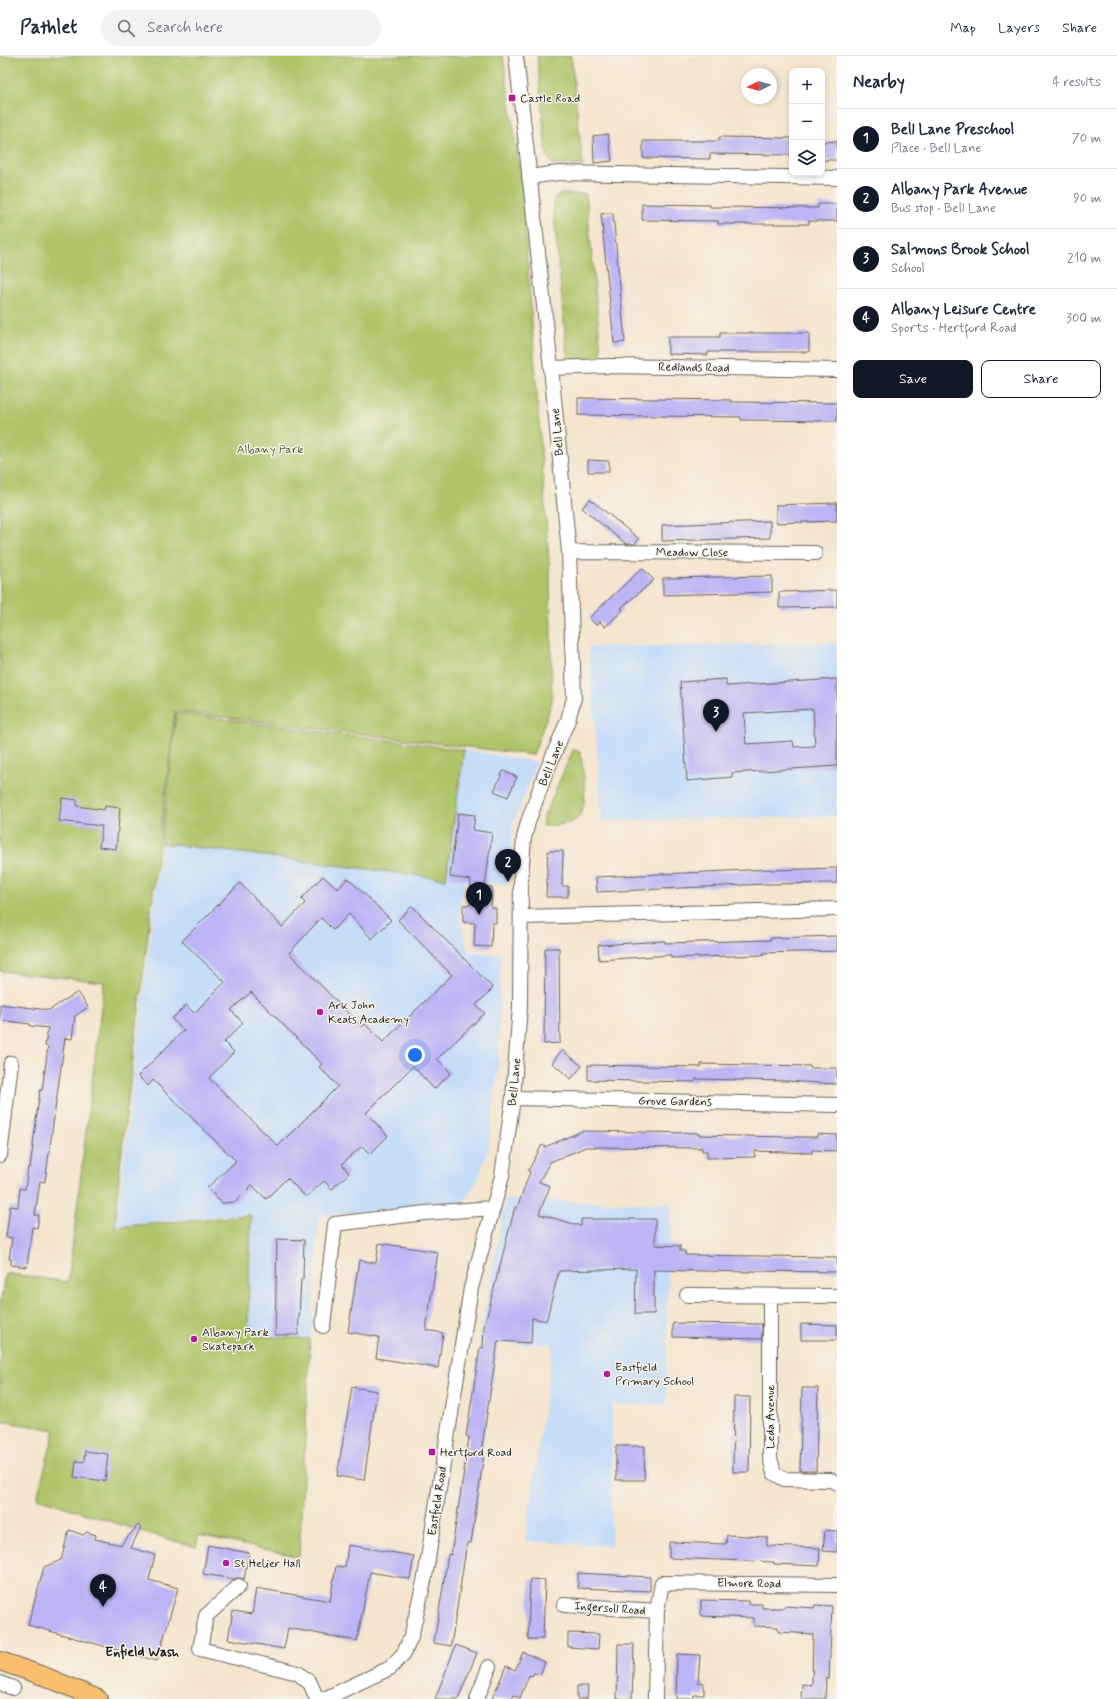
<!DOCTYPE html>
<html lang="en">
<head>
<meta charset="utf-8">
<style>
	body { margin:0; font-family:Mynerve,sans-serif; background:#f2f2f3; color:#1f2937 }
	.controls { position:absolute; right:12px; top:12px; display:grid; overflow:hidden; border-radius:8px; box-shadow:0 2px 6px #0003 }
	.controls button { width:36px; height:36px; display:grid; place-items:center; padding:0; border:0; border-bottom:1px solid #e0e1e3; background:#fff; color:#1f2937; font:20px sans-serif }
	.compass { position:absolute; left:741px; top:12px; width:36px; height:36px; border-radius:50%; background:#fff; box-shadow:0 2px 6px #0003; rotate:265deg }
	.you { position:absolute; left:415px; top:999px; width:14px; height:14px; margin:-10px; border:3px solid #fff; border-radius:50%; background:#1a73e8; box-shadow:0 0 0 6px #1a73e833 }
	.badge { display:grid; place-items:center; width:26px; height:26px; border-radius:50%; background:#111827; color:#fff; font-size:13px; font-weight:700 }
	.pin { position:absolute; translate:-50% -33px; filter:drop-shadow(0 1px 2px #0008) }
	.pin::after { content:''; position:absolute; top:21px; width:14px; height:12px; background:inherit; clip-path:polygon(0 0,100% 0,50% 100%) }
	.list { margin:0; padding:0; list-style:none }
	h2 { display:flex; justify-content:space-between; align-items:center; height:52px; margin:0; padding:0 16px; font-size:17px }
	h2 small { font-size:13px; font-weight:400; color:#747a83 }
	.list li { display:grid; grid-template-columns:26px 1fr auto; gap:12px; align-items:center; box-sizing:border-box; height:60px; padding:0 16px; border-top:1px solid #e0e1e3 }
	.list b { display:block; font-size:15px; white-space:nowrap }
	.list p { margin:0; font-size:13px; white-space:nowrap; color:#747a83 }
	.list em { font-size:13px; font-style:normal; color:#747a83 }
	.actions { display:flex; gap:8px; padding:12px 16px }
	.actions a { flex:1; padding:9px 0; border:1px solid #111827; border-radius:8px; text-align:center; font-size:14px; color:#111827 }
	.actions .main { background:#111827; color:#fff }
	.icon { flex:none; width:22px; height:22px; fill:none; stroke:currentColor; stroke-width:2; stroke-linecap:round; stroke-linejoin:round }
	.map { position:relative; flex:none; width:837px; height:1643px; overflow:hidden }
	header { display:flex; align-items:center; gap:24px; box-sizing:border-box; height:56px; padding:0 20px; background:#fff; border-bottom:1px solid #e0e1e3 }
	header strong { font-size:19px }
	nav { display:flex; gap:22px; margin-inline-start:auto; font-size:14px }
	.search { width:280px; height:36px; background:#f2f2f3; display:flex; align-items:center; gap:10px; box-sizing:border-box; padding:0 14px; border-radius:22px; color:#747a83; font-size:15px }
	main { display:flex }
	aside { flex:1; background:#fff }
	.map>svg:first-child { display:block }
	.built { fill:#c6ddf8 }
	.green { fill:#afc469; stroke:#667042 }
	.building { fill:#bcb4f5; fill-rule:evenodd }
	.lines { fill:none; stroke-linecap:round; stroke-linejoin:round }
	.minor-casing { stroke:#68625a; stroke-width:16 }
	.major-casing { stroke:#68625a; stroke-width:20 }
	.minor { stroke:#fff; stroke-width:14 }
	.major { stroke:#f9bf6d; stroke-width:18 }
	.poi-dot { fill:#b5179e; stroke:#f7f3e8; stroke-width:1.5 }
	.labels { text-anchor:middle; stroke-width:3; stroke-linejoin:round; paint-order:stroke }
	.poi-label { font-size:12px; fill:#1c1c1c; stroke:#f7f3e8; text-anchor:start }
	.street-label { font-size:12px; fill:#1c1c1c; stroke:#f7f3e8 }
	.park-label { font-size:12px; fill:#4f5737; stroke:#f7f3e8 }
	.quarter-label { font-size:14px; font-weight:bold; fill:#1c1c1c; stroke:#f7f3e8 }
</style>
</head>
<body>
<header>
<strong>Pathlet</strong>
<div class="search"><svg class="icon" aria-label="search" viewBox="0 0 24 24"><circle cx="10" cy="10" r="6"/><path d="M15 15l6 6"/></svg>Search here</div>
<nav><a>Map</a><a>Layers</a><a>Share</a></nav>
</header>
<main>
<div class="map">
<svg width="837" height="1643" viewBox="0 0 837 1643">
	<rect width="100%" height="100%" fill="#f7f3e8"/>
	<filter id="ink" filterUnits="userSpaceOnUse"><feTurbulence type="fractalNoise" baseFrequency=".025" numOctaves="2"/><feDisplacementMap in="SourceGraphic" scale="8" xChannelSelector="R" yChannelSelector="G"/><feConvolveMatrix kernelMatrix="1 2 1 2 8 2 1 2 1" color-interpolation-filters="sRGB"/></filter>
	<filter id="wash" filterUnits="userSpaceOnUse"><feTurbulence type="fractalNoise" baseFrequency=".012" numOctaves="4" result="noise"/><feDisplacementMap in="SourceGraphic" scale="16" xChannelSelector="R" yChannelSelector="G"/><feGaussianBlur stdDeviation="0.9" result="paint"/><feColorMatrix in="noise" values="0 0 0 0 0 0 0 0 0 0 0 0 0 0 0 0 0 1.4 0 .05"/><feComposite in="paint" operator="in"/></filter>
	<g filter="url(#wash)">
		<rect width="100%" height="100%" fill="#f5e5ce"/>
		<path class="built" d="M837 587V760L602 765 589 591Z
			M176 657 464 694 537 706 513 769 507 828 465 826 460 846V867L469 896 501 899 498 1012 489 1091 477 1126 460 1150 434 1153 383 1154 319 1160 311 1282 259 1279 249 1268 252 1157 116 1170Z
			M505 1144 671 1148 667 1256 666 1349H612L611 1490 525 1485 553 1288H479Z"/>
		<path class="green" d="M0 0H503L522 129 550 520 552 646 533 699 175 655 120 1110 115 1171 251 1159 248 1267 258 1280 310 1283 299 1501 199 1479 196 1491 134 1473 37 1442 55 1374 0 1365V1251L5 1217 68 1226 104 926 0 915Z
			M537 0H571L583 110 557 109 551 107 546 96Z
			M559 138H586L602 306H574L567 299 553 149 555 141Z
			M176 657 464 694 446 823 161 787Z
			M573 694 580 695C583 711 590 751 577 763 569 769 553 770 543 770V763Z"/>
		<g id="blocks">
			<path class="building" d="M608 78 612 105 594 107 593 80Z
				M719 81 792 82V99L710 98V103L643 102V85H719Z
				M837 85V104H822V86Z
				M642 148 710 149V151L818 152V148H837V165H809V168H718V165L642 164Z
				M613 157 625 286 614 287 601 158Z
				M720 277H809V296H708V299L668 298V281H720Z
				M578 342 731 344V346L837 347V365L741 364V361L578 359Z
				M588 404 609 405V416H588Z
				M590 443 639 483 635 488H626L582 452Z
				M837 447V465L776 467V449Z
				M770 465V482L662 485V469Z
				M642 512 654 524 621 552 623 554 605 571 600 566 596 569 589 562Z
				M772 520V536L663 539V522Z
				M837 534V551L779 552V536Z
				M726 623V630L837 623V710L732 717V721L687 725 680 626ZM813 653 815 690 794 691 793 685 746 688 744 657Z
				M503 715 517 721 508 741 494 735Z
				M62 742 77 744V750L104 754 105 750 120 752 116 793 99 791 102 770 59 765Z
				M458 757 475 759 473 774 492 777 485 830 492 831 491 852H496V867H492L491 891 474 890 475 867 463 866V849H470L471 824 450 821Z
				M548 795H563L562 830H568V841H546Z
				M837 812V827L766 828 597 836 596 821 771 813V814Z
				M323 820 338 833 348 822 391 864 372 883 349 858 333 874 321 862 289 897 362 971 365 968 383 986 452 919 398 864 412 850 493 932 476 949 485 957 437 1003 451 1017 434 1033 413 1010 366 1057 388 1080 370 1098 362 1090 342 1108 349 1117 332 1133 324 1125 306 1141 287 1122 266 1143 252 1129 235 1146 222 1147 207 1132 236 1105 153 1024 148 1030 138 1020 184 974 172 963 186 949 194 957 225 926 182 885 240 827 282 871 305 847 301 843ZM251 936 322 1008 319 1011 338 1030 278 1090 209 1022 234 996 224 986 243 967 231 954Z
				M837 880V895L763 897V899L671 902V899L599 904 598 889 665 885V887L771 884V882Z
				M545 892H559L560 987 544 988Z
				M78 936 88 951 75 960 72 983 65 982 45 1126 40 1125 35 1159H39L37 1172 32 1171 27 1211 11 1209V1203H9L12 1182 6 1181 10 1150 18 1151 20 1132 25 1133 28 1111 30 1112 40 1034H42L48 991 45 990 48 972 30 970V968L0 964V948L49 954Z
				M562 994 582 1010 571 1023 552 1007Z
				M701 1008 810 1010V1012H837V1028L785 1025 696 1023 695 1026 588 1024V1009L701 1011Z
				M582 1075 698 1077V1079L788 1081H817V1078L837 1079V1095L812 1094V1097L755 1095V1101L707 1102V1095H702V1092L586 1091 550 1106 539 1126 550 1130 539 1158 581 1170V1163H655V1189L680 1190V1195H685V1199L837 1201V1216L750 1215V1216L654 1214V1258H635L636 1213 559 1215 546 1265 532 1262 531 1287 498 1285 481 1397 484 1398 471 1487H467L451 1590 434 1587 448 1498 451 1499 469 1381 466 1380 480 1291 483 1292 484 1271 515 1151 517 1152 530 1116 528 1115 542 1089 545 1091Z
				M277 1183 304 1184 303 1223H301L298 1279H275Z
				M379 1187 438 1196 426 1274 443 1277 438 1312 376 1302 379 1281 348 1276 359 1204 376 1207Z
				M673 1267 762 1268V1283L673 1281Z
				M801 1268 837 1269V1284H801Z
				M352 1331 377 1335 364 1424 337 1420Z
				M802 1332H818L816 1415H800Z
				M734 1341H750L749 1416H733Z
				M616 1390H645L644 1424H616Z
				M85 1395 108 1398 105 1425 74 1421 76 1405 84 1406Z
				M138 1469 141 1471 131 1492 155 1499 149 1524 178 1532 157 1605 28 1569 44 1511 61 1504 69 1474 83 1479 87 1476 96 1479 95 1483 121 1489Z
				M825 1474 837 1475V1496L823 1495Z
				M727 1479 767 1481V1490L820 1492 819 1510 774 1508V1506L669 1502V1486L726 1488Z
				M208 1489 249 1497 244 1523 238 1522 234 1523 203 1518Z
				M348 1489 414 1500 410 1523 370 1516 357 1585 288 1572 284 1593 228 1583 233 1555 252 1558 256 1532 330 1545 336 1510 345 1511Z
				M578 1517 650 1521V1535L578 1532Z
				M530 1523 545 1524 543 1583H528Z
				M701 1544 748 1545V1548H762V1552H784V1550L814 1552 815 1549 832 1550 829 1623H826L825 1643H801L802 1628 812 1629 813 1578 778 1576V1571L754 1570V1562L701 1560Z
				M568 1577 599 1578 598 1593 568 1591Z
				M618 1588H634L632 1643H617Z
				M456 1589 477 1597 458 1643H435Z
				M523 1596 545 1606 540 1619 534 1617 532 1620 529 1619 520 1642 514 1639 512 1643H492L506 1610 515 1614Z
				M677 1598 700 1599 698 1626 704 1627V1639H694V1643H676Z
				M577 1630H588L587 1643H577Z"/>
		</g>
	</g>
	<g filter="url(#ink)">
		<use href="#blocks" fill-opacity="0" stroke="#68625a" stroke-width="1"/>
		<g class="lines">
			<defs>
				<path id="minor" d="M529 121 558 117 837 122
					M551 312 609 310 837 314
					M569 496 815 497
					M521 861 837 853
					M513 1042 837 1049
					M0 1099 11 1007
					M687 1239 837 1240
					M770 1240V1402L774 1417 784 1423 831 1424 837 1427
					M323 1270 335 1168 425 1157 493 1152
					M239 1530 206 1560 200 1593 298 1617 310 1627 317 1643
					M564 1549 657 1555
					M0 1627 13 1632
					M324 1643 390 1612 404 1597 411 1581 425 1521 471 1232 502 1120 513 1042 520 950 521 821 524 782 528 766 545 719 568 664 574 642 569 496 551 312 516 0
					M477 1643 489 1611
					M655 1643 657 1555 662 1527 837 1529"/>
				<path id="major" d="M0 1605 46 1621 98 1643"/>
			</defs>
			<use href="#minor" class="minor-casing"/>
			<use href="#major" class="major-casing"/>
			<use href="#minor" class="minor"/>
			<use href="#major" class="major"/>
		</g>
	</g>
	<g class="poi-dot">
		<rect x="508" y="38" width="8" height="8" rx="2"/>
		<circle cx="320" cy="956" r="4"/>
		<circle cx="194" cy="1283" r="4"/>
		<circle cx="607" cy="1318" r="4"/>
		<rect x="428" y="1392" width="8" height="8" rx="2"/>
		<circle cx="226" cy="1507" r="4"/>
	</g>
	<g class="labels">
		<g class="poi-label">
			<text x="520" y="46">Castle Road</text>
			<text x="328" y="953">Ark John<tspan x="328" dy="14">Keats Academy</tspan></text>
			<text x="202" y="1280">Albany Park<tspan x="202" dy="14">Skatepark</tspan></text>
			<text x="615" y="1315">Eastfield<tspan x="615" dy="14">Primary School</tspan></text>
			<text x="440" y="1400">Hertford Road</text>
			<text x="234" y="1511">St Helier Hall</text>
		</g>
		<g class="street-label">
			<text transform="translate(694 311) rotate(1)" y="4">Redlands Road</text>
			<text transform="translate(557 376) rotate(-95)" y="4">Bell Lane</text>
			<text x="692" y="500">Meadow Close</text>
			<text transform="translate(551 707) rotate(-68)" y="4">Bell Lane</text>
			<text transform="translate(514 1026) rotate(-84)" y="4">Bell Lane</text>
			<text transform="translate(675 1045) rotate(1)" y="4">Grove Gardens</text>
			<text transform="translate(770 1361) rotate(-90)" y="4">Leda Avenue</text>
			<text transform="translate(437 1445) rotate(-81)" y="4">Eastfield Road</text>
			<text transform="translate(749 1527) rotate(1)" y="4">Elmore Road</text>
			<text transform="translate(610 1552) rotate(4)" y="4">Ingersoll Road</text>
		</g>
		<g class="park-label">
			<text x="270" y="397">Albany Park</text>
		</g>
		<g class="quarter-label">
			<text x="142" y="1600">Enfield Wash</text>
		</g>
	</g>
</svg>
<div class="controls">
<button>+</button>
<button>−</button>
<button><svg class="icon" aria-label="layers" viewBox="0 0 24 24"><path d="M12 4l9 5-9 5-9-5zM3 14l9 5 9-5"/></svg></button>
</div>
<svg class="compass" viewBox="-18 -18 36 36"><path d="M0-13l5 13h-10z" fill="#e53935"/><path d="M0 13l5-13h-10z" fill="#747a83"/></svg>
<div class="you"></div>
<div class="pin badge" style="left:479px;top:859px">1</div>
<div class="pin badge" style="left:508px;top:826px">2</div>
<div class="pin badge" style="left:716px;top:676px">3</div>
<div class="pin badge" style="left:103px;top:1551px">4</div>
</div>
<aside>
<h2>Nearby<small>4 results</small></h2>
<ul class="list">
<li><span class="badge">1</span><div><b>Bell Lane Preschool</b><p>Place · Bell Lane</p></div><em>70 m</em></li>
<li><span class="badge">2</span><div><b>Albany Park Avenue</b><p>Bus stop · Bell Lane</p></div><em>90 m</em></li>
<li><span class="badge">3</span><div><b>Salmons Brook School</b><p>School</p></div><em>210 m</em></li>
<li><span class="badge">4</span><div><b>Albany Leisure Centre</b><p>Sports · Hertford Road</p></div><em>300 m</em></li>
</ul>
<div class="actions"><a class="main">Save</a><a>Share</a></div>
</aside>
</main>
</body>
</html>
